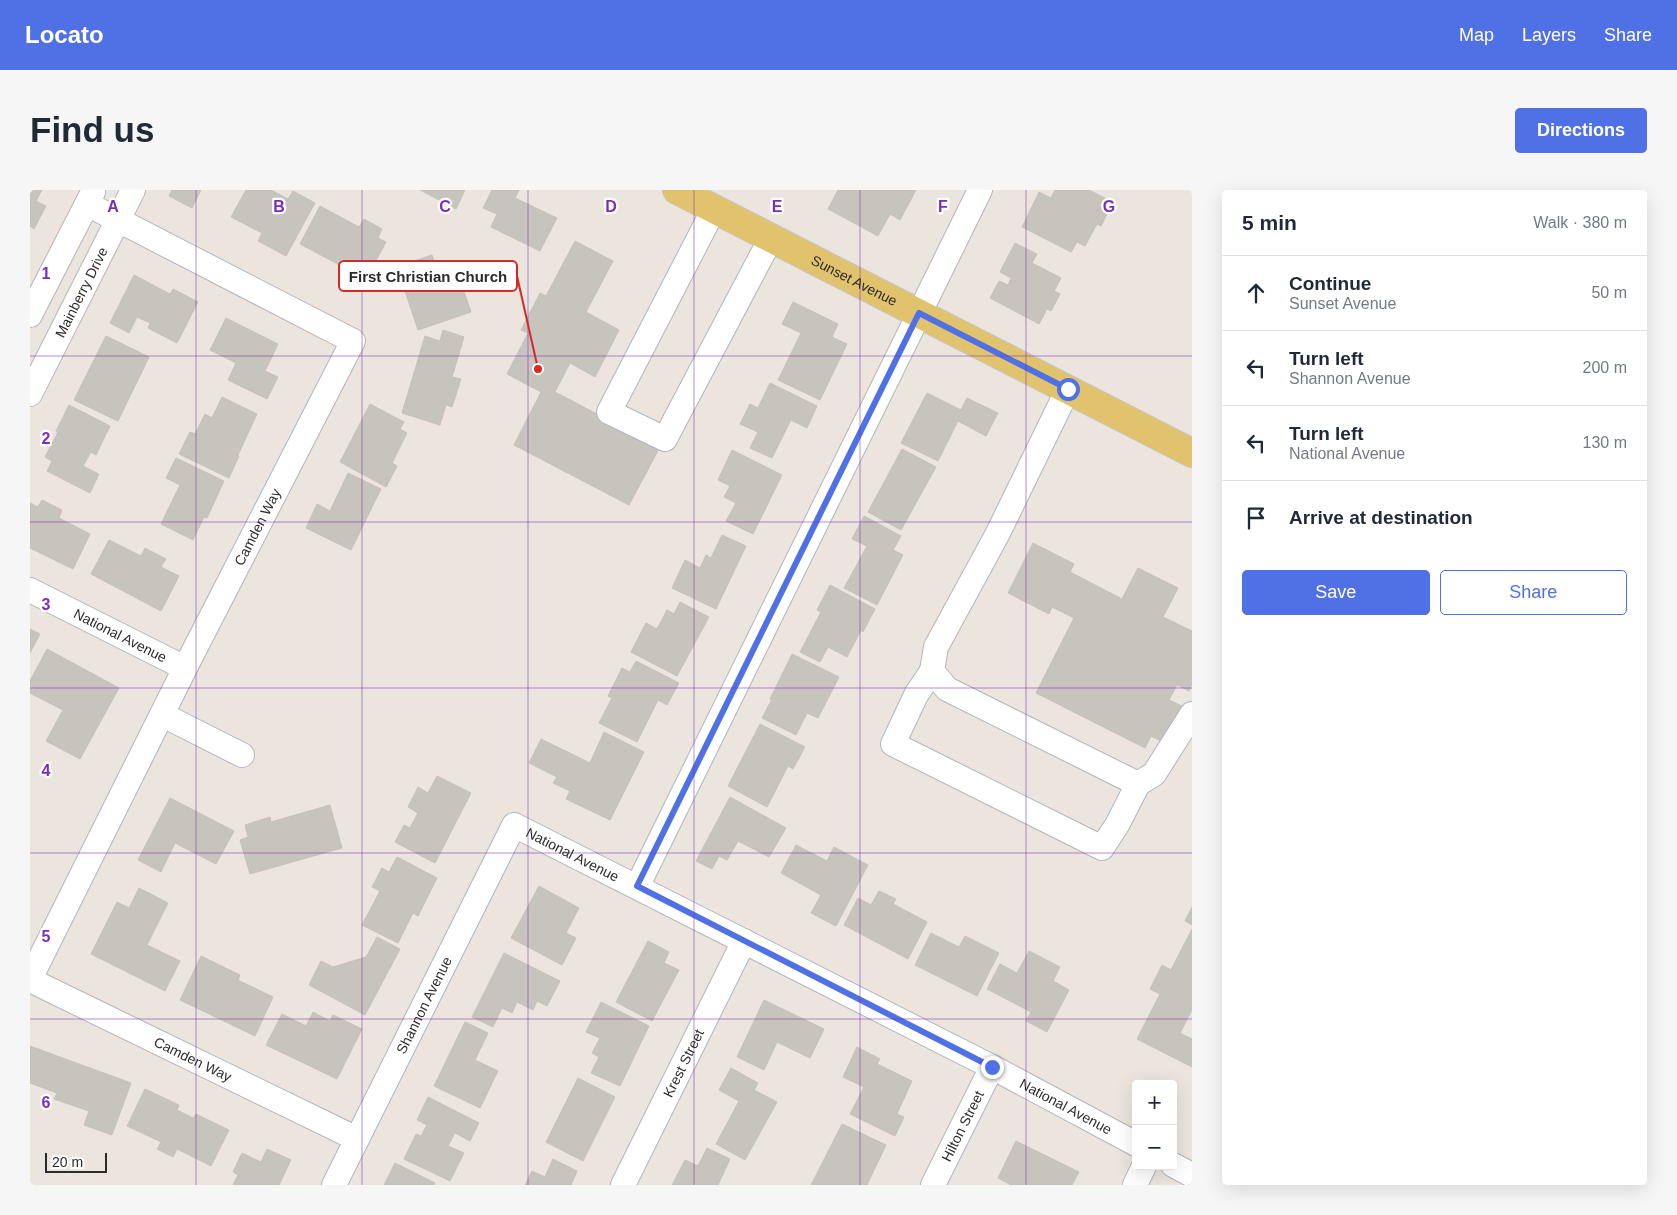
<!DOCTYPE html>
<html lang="en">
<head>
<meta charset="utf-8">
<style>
	body { margin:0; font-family:Arial,sans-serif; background:#f6f6f7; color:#1f2937 }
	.controls { position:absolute; right:15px; bottom:15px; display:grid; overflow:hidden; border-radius:5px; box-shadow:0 5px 20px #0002 }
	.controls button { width:45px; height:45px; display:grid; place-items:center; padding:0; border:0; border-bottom:1px solid #e0e1e3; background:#fff; color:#1f2937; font:25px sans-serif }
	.scale { position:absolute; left:15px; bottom:12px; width:62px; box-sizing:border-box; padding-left:5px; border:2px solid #2b2b2b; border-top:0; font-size:14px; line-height:18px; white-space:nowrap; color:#2b2b2b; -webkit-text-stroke:4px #fff; paint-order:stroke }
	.stop { position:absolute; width:15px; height:15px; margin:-11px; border:4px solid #5070e6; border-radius:50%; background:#fff }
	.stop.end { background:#5070e6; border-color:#fff; box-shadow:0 1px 5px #0008 }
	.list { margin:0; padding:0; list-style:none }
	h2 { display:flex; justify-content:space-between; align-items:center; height:65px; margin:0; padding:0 20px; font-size:21px }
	h2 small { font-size:16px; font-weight:400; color:#747a83 }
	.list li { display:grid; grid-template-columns:32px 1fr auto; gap:15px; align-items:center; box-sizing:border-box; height:75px; padding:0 20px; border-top:1px solid #e0e1e3 }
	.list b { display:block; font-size:19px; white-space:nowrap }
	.list p { margin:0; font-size:16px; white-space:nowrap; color:#747a83 }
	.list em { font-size:16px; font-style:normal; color:#747a83 }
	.actions { display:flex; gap:10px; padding:15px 20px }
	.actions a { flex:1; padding:11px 0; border:1px solid #5070e6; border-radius:5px; text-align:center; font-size:18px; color:#5070e6 }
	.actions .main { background:#5070e6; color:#fff }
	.icon { flex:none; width:28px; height:28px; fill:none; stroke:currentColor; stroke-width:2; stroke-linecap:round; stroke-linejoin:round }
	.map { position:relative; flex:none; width:1162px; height:995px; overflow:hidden; border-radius:5px }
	header { display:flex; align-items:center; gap:30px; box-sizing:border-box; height:70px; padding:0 25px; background:#5070e6; color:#fff }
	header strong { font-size:24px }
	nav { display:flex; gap:28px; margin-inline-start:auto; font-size:18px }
	.intro { display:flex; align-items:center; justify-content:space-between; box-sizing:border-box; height:120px; padding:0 30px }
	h1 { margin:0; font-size:35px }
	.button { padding:12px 22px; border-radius:5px; background:#5070e6; color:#fff; font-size:18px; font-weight:700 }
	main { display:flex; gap:30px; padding:0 30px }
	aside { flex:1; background:#fff; border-radius:5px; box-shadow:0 5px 20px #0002 }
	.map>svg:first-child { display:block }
	.building { fill:#c7c3bd; stroke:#c6c1b8 }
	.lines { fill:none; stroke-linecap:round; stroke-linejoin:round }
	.minor-casing { stroke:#b2b5bd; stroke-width:26 }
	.major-casing { stroke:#c4c4c4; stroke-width:30 }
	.minor { stroke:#fff; stroke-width:24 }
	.major { stroke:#e2c36d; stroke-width:28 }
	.route { stroke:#5070e6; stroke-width:6 }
	.grid { fill:none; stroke:#7b2cbf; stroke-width:1; stroke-opacity:0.55 }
	.labels { text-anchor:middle; stroke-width:4.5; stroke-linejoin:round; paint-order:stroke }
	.street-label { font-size:14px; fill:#2b2b2b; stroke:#fff }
	.grid-label { font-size:16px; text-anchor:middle; font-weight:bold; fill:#7b2cbf; stroke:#fff; stroke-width:4.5; stroke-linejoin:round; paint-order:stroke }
	.leader { fill:none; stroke:#d62828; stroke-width:2 }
	.callout-dot { fill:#d62828; stroke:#fff; stroke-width:2 }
	.callout { fill:#fff; stroke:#d62828; stroke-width:2 }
	.callout-label { font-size:15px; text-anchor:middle; font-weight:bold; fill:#2b2b2b }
</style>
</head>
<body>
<header>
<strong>Locato</strong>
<nav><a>Map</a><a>Layers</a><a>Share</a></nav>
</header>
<div class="intro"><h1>Find us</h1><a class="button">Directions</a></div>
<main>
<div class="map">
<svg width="1162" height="995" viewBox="0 0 1162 995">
	<rect width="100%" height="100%" fill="#ebe5de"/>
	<path class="building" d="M0 0H12L6 11 16 16 4 39 0 36Z
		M142 0H171L162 18 139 6Z
		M216 0H241L258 9 263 1 285 13 256 66 228 51 232 43 201 27Z
		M390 0H435L426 19Z
		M462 0H489L485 8 527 28 510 61 461 37 467 24 453 18Z
		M808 0H886L870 30 860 24 848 46 798 19Z
		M1025 0H1059L1083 12 1071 36 1067 34 1055 56 1047 52 1041 62 992 37 1009 2 1021 8Z
		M290 16 329 37 334 29 352 39 348 48 356 52 336 89 270 54Z
		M545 51 583 71 556 122 589 140 565 187 540 173 525 202 630 257 599 315 484 255 511 202 477 184 498 143 491 140 510 103 516 106Z
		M985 53 1007 64 1002 73 1031 88 1024 101 1030 104 1021 121 1017 119 1009 134 960 108 969 91 978 95 981 88 970 82Z
		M402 65 410 90 428 84 441 122 388 140 367 77Z
		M104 85 140 104 143 99 168 112 147 153 118 138 120 133 107 127 99 143 80 133Z
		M763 112 808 134 802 147 817 154 790 210 748 190 771 143 752 134Z
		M196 128 248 154 235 181 248 187 237 209 198 190 206 173 180 160Z
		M413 140 434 147 422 187 431 189 422 217 416 215 410 235 372 223 395 146 410 151Z
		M76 146 119 167 88 231 44 210Z
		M740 193 787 216 777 238 761 230 742 268 720 258 728 242 710 234 720 214 728 218Z
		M897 203 931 220 937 208 968 223 956 246 928 231 908 271 871 253Z
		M192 207 227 224 208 265 209 266 199 288 149 264 160 242 165 244 175 224 182 228Z
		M340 214 374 232 370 239 377 243 362 273 367 276 356 297 310 272Z
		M39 215 80 236 66 265 61 262 53 276 69 284 60 303 17 281 22 271 15 267 28 242 26 241Z
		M872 259 906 277 871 340 838 322Z
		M702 260 752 285 723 344 696 331 706 313 694 307 700 296 688 290Z
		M146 268 194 291 177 328 174 327 163 350 131 334 150 295 136 288Z
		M318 283 351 299 321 360 276 338 287 314 300 321Z
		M12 310 32 320 29 328 60 344 43 379 0 358V313L8 317Z
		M834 326 871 346 863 360 873 365 847 415 814 398 837 356 822 349Z
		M692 345 716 356 686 419 642 398 655 370 670 378 676 365 681 368Z
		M79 350 111 366 115 358 136 369 131 377 149 386 131 421 61 384Z
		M1003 353 1044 374 1040 382 1092 409 1108 378 1148 398 1133 427 1162 441V494L1159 501 1147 495 1139 510 1152 516 1133 552 1121 546 1115 558 1006 503 1044 428 1022 417 1019 424 978 403Z
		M800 395 845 419 833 442 831 440 817 467 798 457 790 472 770 462 791 422 787 420Z
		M650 412 679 427 647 486 601 462 616 433 627 439 637 420 644 424Z
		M0 439 10 444 0 463Z
		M17 459 89 498 50 569 16 551 33 520 0 503V491Z
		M762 464 809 487 788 528 777 523 766 545 732 528 742 509H740Z
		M606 471 649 493 637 515 628 510 607 552 569 533 582 508 578 506 592 478 600 482Z
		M730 534 775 557 763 579 758 576 737 617 698 596Z
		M574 542 614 562 580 630 536 609 540 601 523 593 527 587 499 573 511 549 560 573Z
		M407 586 441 603 405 673 365 652 374 635 380 638 388 623 378 617 388 597 398 603Z
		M700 607 756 638 739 667 708 651 697 670 689 666 682 679 666 671Z
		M140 608 204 641 186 674 145 653 131 682 108 670Z
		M300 615 312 658 220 684 210 650 218 647 215 635 240 627 241 632Z
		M766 655 797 671 804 657 838 675 806 736 781 723 791 705 751 683Z
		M367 667 407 688 388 726 383 723 368 753 332 735 350 701 342 697 352 678 359 682Z
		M509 696 549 718 536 743 546 748 532 775 481 748Z
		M109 698 138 713 117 755 150 771 135 801 61 764 87 712 99 718Z
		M849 701 866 709 863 714 897 732 878 769 814 735 828 708 841 715Z
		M1162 717V735L1155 731Z
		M1162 739V820L1150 843 1162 849V877L1107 849 1130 804 1120 799 1132 775 1141 780Z
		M901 743 929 757 935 746 969 763 947 806 885 775Z
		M347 747 370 759 335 825 279 795 291 771 303 777 336 767Z
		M618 751 639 762 634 773 649 780 622 831 586 812Z
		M999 761 1030 777 1023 791 1039 800 1017 842 996 831 1001 822 957 799 970 774 987 783Z
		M474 763 530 791 517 816 507 811 503 820 487 812 482 823 472 818 463 837 442 827Z
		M171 766 210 785 208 790 243 807 225 846 150 810Z
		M734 810 794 839 780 868 747 852 734 880 707 867Z
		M571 812 619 836 590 896 561 883 569 867 562 863 570 848 556 842Z
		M283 822 300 831 303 825 332 839 307 889 236 855 252 824 276 836Z
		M435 832 458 843 445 870 468 881 450 918 404 896Z
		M0 856 101 893 82 945 54 935 59 921 24 909 27 903 0 893Z
		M827 857 850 869 847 874 882 891 867 924 874 927 865 946 820 924 834 897 813 887Z
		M701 878 728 893 724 900 747 912 715 970 686 954 709 911 689 900Z
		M548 888 585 907 553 971 516 952Z
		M115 899 149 915 147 920 163 928 166 924 199 940 181 976 147 959 143 967 127 959 131 952 97 936Z
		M398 907 449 933 440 951 425 943 418 956 434 963 420 991 374 969 386 944 391 946 397 935 387 930Z
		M812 934 856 955 837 995H781Z
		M986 951 1049 982 1042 995H981L968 988Z
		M677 958 700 969 688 995H642L655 970 668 976Z
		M237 959 261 970 249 995H203L208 985 203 982 212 963 231 972Z
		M523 969 547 981 541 995H495L502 981 515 987Z
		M365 973 405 993 404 995H354Z"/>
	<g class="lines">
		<defs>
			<g id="minor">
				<path d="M684 19 579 222 635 249 741 48"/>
				<path d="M0 125 63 2"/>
				<path d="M1038 199 968 343 906 457 902 481 917 499 1108 594 1124 584 1162 524"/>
				<path id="s1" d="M0 204 103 0"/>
				<path id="s2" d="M0 400 155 478"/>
				<path d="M902 481 886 505 863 554 1072 658 1087 635 1108 594"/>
				<path d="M133 525 212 565"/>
				<path d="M607 697 950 0"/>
				<path id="s3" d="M0 789 155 478 323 151 57 14"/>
				<path id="s4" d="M0 790 327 949"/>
				<path d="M1143 975 1162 985"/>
				<path id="s5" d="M304 995 484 635 962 877 1106 954"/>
				<path id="s6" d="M593 995 714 751"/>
				<path id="s7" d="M903 995 962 877"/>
				<path d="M1105 995 1114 976"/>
			</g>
			<g id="major">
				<path id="s8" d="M647 0 1162 263"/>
			</g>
		</defs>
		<use href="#minor" class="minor-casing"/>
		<use href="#major" class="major-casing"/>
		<use href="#minor" class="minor"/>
		<use href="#major" class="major"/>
	</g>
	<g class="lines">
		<path class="route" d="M962 877 607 696 889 123 1038 199"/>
	</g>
	<path class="grid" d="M166 0V995M332 0V995M498 0V995M664 0V995M830 0V995M996 0V995M0 166H1162M0 332H1162M0 498H1162M0 663H1162M0 829H1162"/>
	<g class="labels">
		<g class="street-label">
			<text dy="5" stroke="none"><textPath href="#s8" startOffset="199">Sunset Avenue</textPath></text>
			<text dy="5" stroke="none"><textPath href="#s1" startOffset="114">Mainberry Drive</textPath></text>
			<text dy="5" stroke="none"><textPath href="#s3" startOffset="506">Camden Way</textPath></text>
			<text dy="5" stroke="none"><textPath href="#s2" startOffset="101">National Avenue</textPath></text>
			<text dy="5" stroke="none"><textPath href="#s5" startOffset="468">National Avenue</textPath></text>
			<text dy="5" stroke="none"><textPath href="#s5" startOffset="201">Shannon Avenue</textPath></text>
			<text dy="5" stroke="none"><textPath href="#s4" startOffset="181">Camden Way</textPath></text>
			<text dy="5" stroke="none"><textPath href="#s6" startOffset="136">Krest Street</textPath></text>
			<text dy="5" stroke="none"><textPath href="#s5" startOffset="1022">National Avenue</textPath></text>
			<text dy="5" stroke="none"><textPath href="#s7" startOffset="66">Hilton Street</textPath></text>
		</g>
	</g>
	<g class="grid-label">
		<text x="83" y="22">A</text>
		<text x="249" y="22">B</text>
		<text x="415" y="22">C</text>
		<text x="581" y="22">D</text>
		<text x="747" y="22">E</text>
		<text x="913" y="22">F</text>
		<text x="1079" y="22">G</text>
		<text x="16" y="89">1</text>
		<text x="16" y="254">2</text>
		<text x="16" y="420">3</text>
		<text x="16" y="586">4</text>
		<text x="16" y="752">5</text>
		<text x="16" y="918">6</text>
	</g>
	<path class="leader" d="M508 179L487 86"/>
	<circle class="callout-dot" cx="508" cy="179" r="5"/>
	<rect class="callout" x="309" y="71" width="178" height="30" rx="5"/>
	<g class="callout-label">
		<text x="398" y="92">First Christian Church</text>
	</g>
</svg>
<div class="controls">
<button>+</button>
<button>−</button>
</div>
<div class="scale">20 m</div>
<div class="stop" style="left:1038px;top:199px"></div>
<div class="stop end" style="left:962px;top:877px"></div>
</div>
<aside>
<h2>5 min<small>Walk · 380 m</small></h2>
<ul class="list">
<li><svg class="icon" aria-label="ahead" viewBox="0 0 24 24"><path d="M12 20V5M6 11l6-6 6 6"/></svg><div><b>Continue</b><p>Sunset Avenue</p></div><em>50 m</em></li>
<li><svg class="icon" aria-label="left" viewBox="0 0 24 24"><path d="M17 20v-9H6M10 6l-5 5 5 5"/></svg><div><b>Turn left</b><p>Shannon Avenue</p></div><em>200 m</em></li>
<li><svg class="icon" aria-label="left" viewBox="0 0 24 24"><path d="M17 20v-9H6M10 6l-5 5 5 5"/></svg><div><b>Turn left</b><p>National Avenue</p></div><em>130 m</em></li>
<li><svg class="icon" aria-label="arrive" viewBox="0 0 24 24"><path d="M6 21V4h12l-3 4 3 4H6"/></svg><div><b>Arrive at destination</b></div></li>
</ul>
<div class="actions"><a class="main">Save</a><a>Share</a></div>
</aside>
</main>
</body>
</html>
